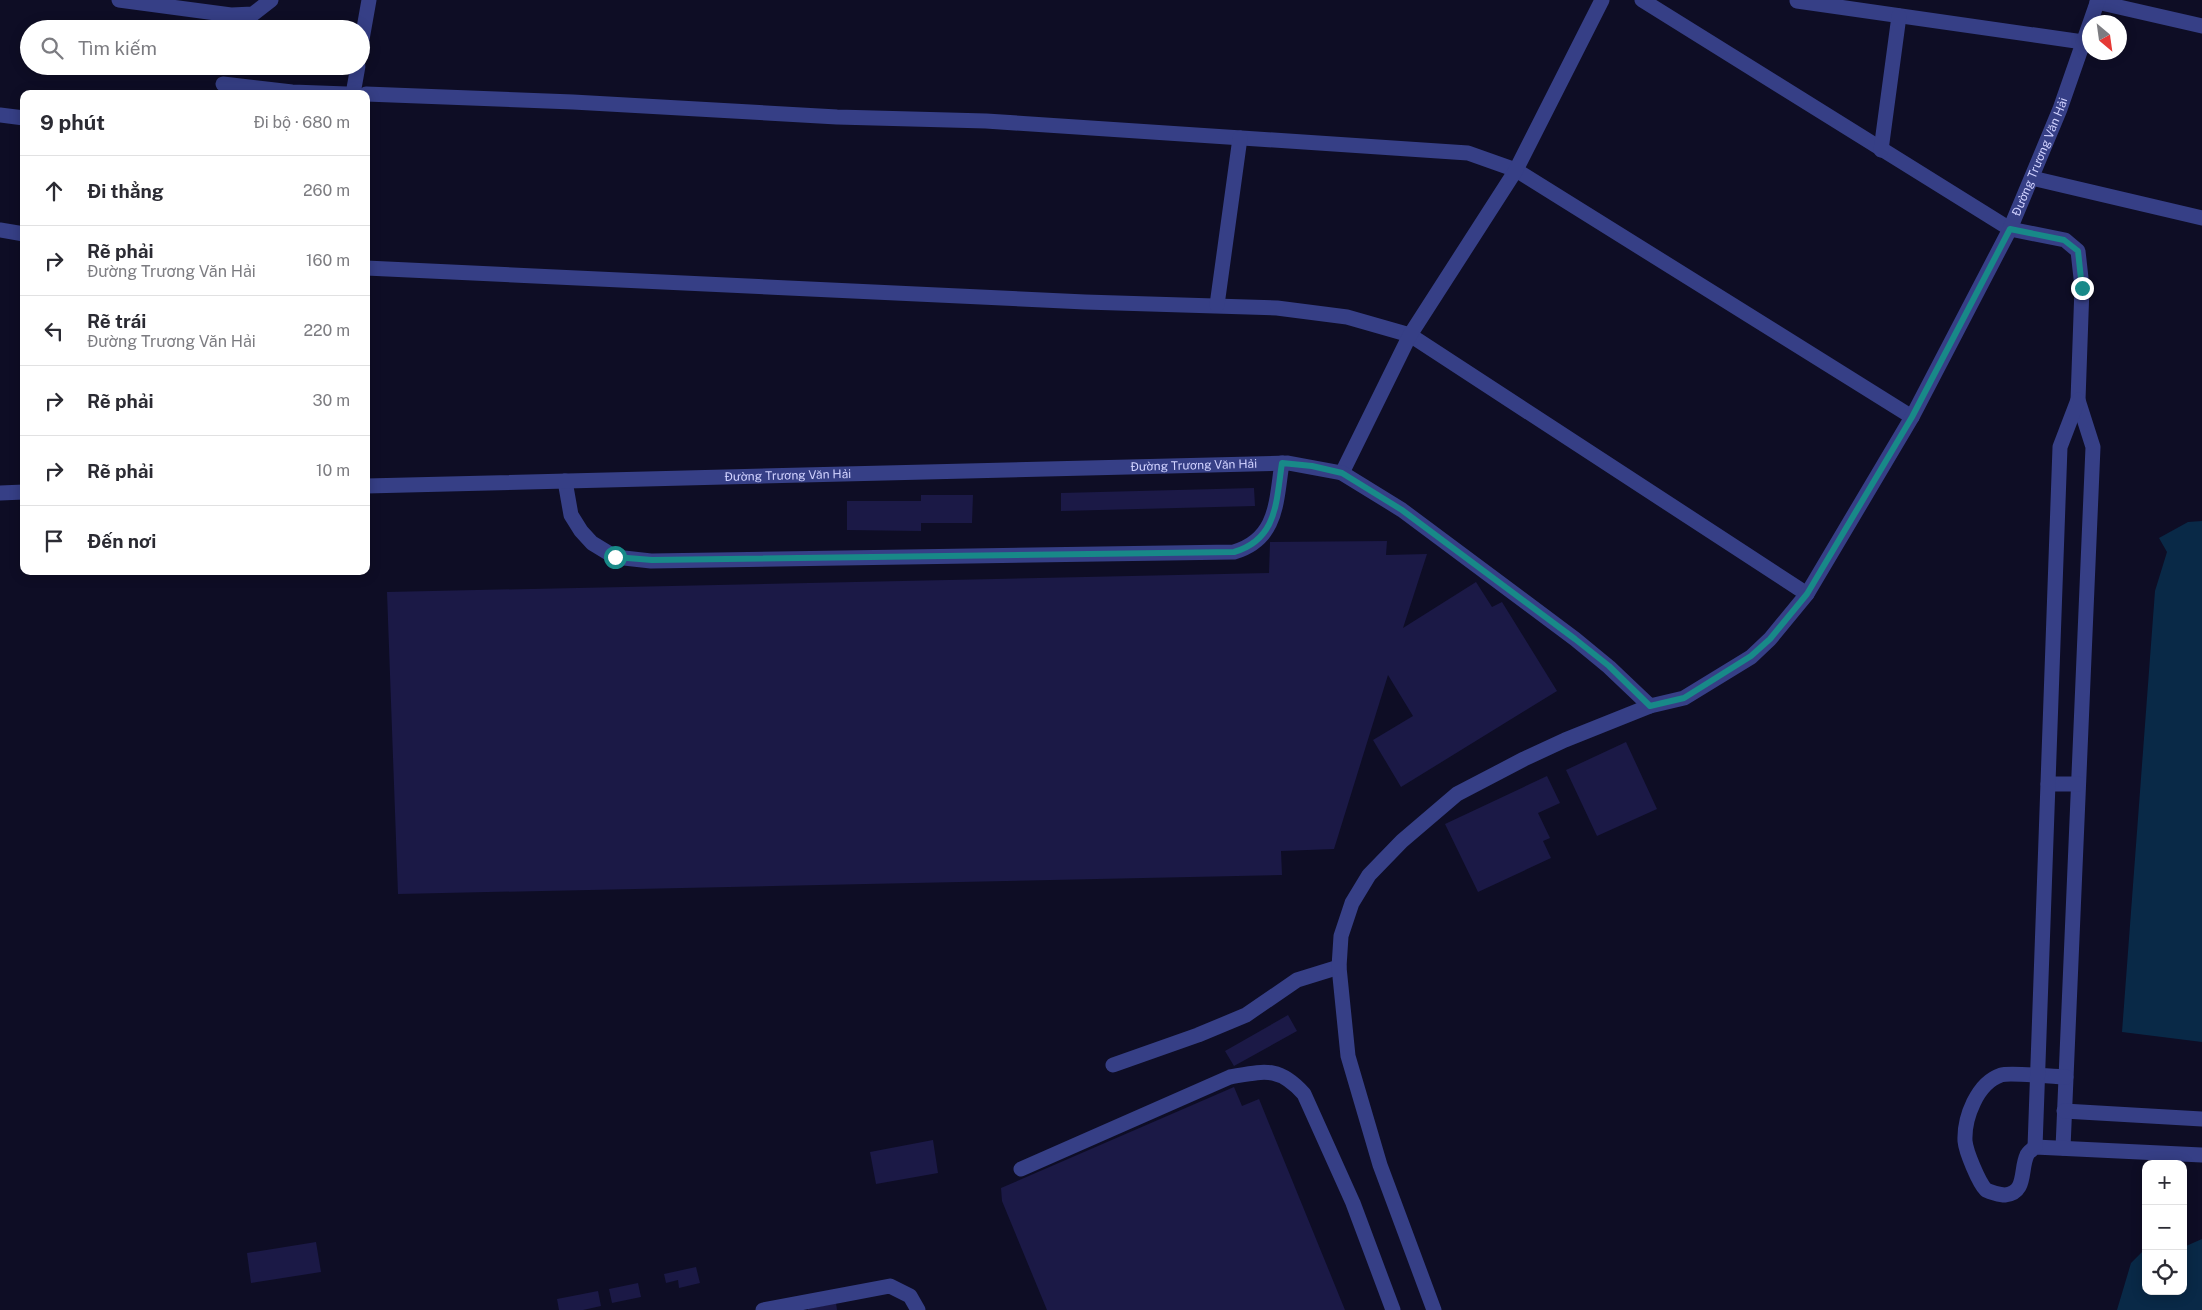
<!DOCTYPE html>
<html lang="vi">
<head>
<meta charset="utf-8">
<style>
	body { margin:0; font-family:"Public Sans",sans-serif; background:#f2f2f3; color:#2b2b33 }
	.controls { position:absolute; right:15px; bottom:15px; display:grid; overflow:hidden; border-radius:10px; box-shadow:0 2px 12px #0003 }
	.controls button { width:45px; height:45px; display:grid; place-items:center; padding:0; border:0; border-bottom:1px solid #e1e1e2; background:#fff; color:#2b2b33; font:25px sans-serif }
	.compass { position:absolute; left:2082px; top:15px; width:45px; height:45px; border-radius:50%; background:#fff; box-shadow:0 2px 12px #0003; rotate:151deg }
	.stop { position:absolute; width:15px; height:15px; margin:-11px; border:4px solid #188988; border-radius:50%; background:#fff }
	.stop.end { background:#188988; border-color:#fff; box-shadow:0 1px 5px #0008 }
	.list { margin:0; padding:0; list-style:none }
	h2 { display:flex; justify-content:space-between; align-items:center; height:65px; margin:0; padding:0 20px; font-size:21px }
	h2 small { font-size:16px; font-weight:400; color:#7c7c81 }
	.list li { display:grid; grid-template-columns:32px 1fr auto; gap:15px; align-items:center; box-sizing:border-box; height:70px; padding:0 20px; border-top:1px solid #e1e1e2 }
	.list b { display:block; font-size:19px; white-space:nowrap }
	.list p { margin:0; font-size:16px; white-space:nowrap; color:#7c7c81 }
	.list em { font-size:16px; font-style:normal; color:#7c7c81 }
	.icon { flex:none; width:28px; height:28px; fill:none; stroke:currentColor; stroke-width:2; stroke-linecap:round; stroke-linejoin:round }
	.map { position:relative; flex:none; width:2202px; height:1310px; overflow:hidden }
	.search { position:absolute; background:#fff; box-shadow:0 2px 12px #0003; left:20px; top:20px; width:350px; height:55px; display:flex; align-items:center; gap:12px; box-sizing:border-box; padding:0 18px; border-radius:28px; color:#7c7c81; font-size:19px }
	.panel { position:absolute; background:#fff; box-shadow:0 2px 12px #0003; left:20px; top:90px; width:350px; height:485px; border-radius:10px }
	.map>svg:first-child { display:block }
	.water { fill:#092947 }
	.building { fill:#1b1946 }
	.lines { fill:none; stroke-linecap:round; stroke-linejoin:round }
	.minor { stroke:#363f86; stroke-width:15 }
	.route { stroke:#188988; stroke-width:6 }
	.labels { text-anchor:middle; stroke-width:5; stroke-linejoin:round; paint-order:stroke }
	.street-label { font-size:12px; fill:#d1d2ff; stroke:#0e0d25 }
</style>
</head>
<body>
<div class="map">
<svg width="2202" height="1310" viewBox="0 0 2202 1310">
	<rect width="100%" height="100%" fill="#0e0d25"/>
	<path class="water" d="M2202 521V1042L2122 1032 2155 591 2167 552 2159 538 2188 522Z
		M2202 1239V1310H2117L2131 1263 2146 1248V1291H2183V1244L2186 1246Z"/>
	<path class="building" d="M1254 488 1255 506 1061 511V493Z
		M921 495H973L972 523H921V531L847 530V501H921Z
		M1387 541 1386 555 1427 554 1403 628 1476 582 1492 607 1502 602 1557 691 1401 787 1373 740 1413 716 1388 675 1334 849 1281 851 1282 875 398 894 387 592 1269 573 1270 542Z
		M1626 742 1657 809 1597 836 1566 770Z
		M1547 776 1560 803 1538 813 1550 838 1543 841 1551 858 1478 892 1445 824Z
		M1288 1015 1297 1031 1234 1066 1225 1051Z
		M1234 1087 1242 1106 1259 1099 1345 1310H1047L1002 1201 1001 1188Z
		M933 1140 938 1173 876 1184 870 1152Z
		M316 1242 321 1272 251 1283 247 1253Z
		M696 1267 700 1283 679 1288 678 1280 666 1283 664 1274Z
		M638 1283 641 1297 612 1303 609 1289Z
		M598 1291 601 1306 583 1310H559L557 1299Z
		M836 1303 837 1310H808V1309Z"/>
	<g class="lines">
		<g class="minor">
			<path d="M119 0 231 15 253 14 271 0"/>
			<path d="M1642 0 2010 229 2065 240 2078 251 2082 287 2078 400 2093 447 2063 1148"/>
			<path d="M1797 1 2083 42"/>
			<path d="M2097 2 2202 26"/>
			<path d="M361 45 369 0"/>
			<path d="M223 84 292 92 347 94"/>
			<path d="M353 94 358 66"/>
			<path d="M366 94 573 102 837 117 986 121 1468 153 1516 170 1912 417"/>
			<path d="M0 115 24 118"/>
			<path d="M1881 150 1899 16"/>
			<path d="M2032 178 2202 218"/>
			<path d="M0 230 24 234"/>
			<path d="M366 268 1085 302 1277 308 1347 317 1410 335 1807 594"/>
			<path d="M1217 305 1240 138"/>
			<path d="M1342 473 1410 335 1516 170 1602 0"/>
			<path d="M565 481 571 515 581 531 592 543 615 557 651 561 1234 552C1278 539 1276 501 1282 463"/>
			<path id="s1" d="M366 486 1288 463 1342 473 1402 510 1575 639 1609 667 1650 706 1684 698 1751 657 1770 639 1807 594 1912 417 2010 229 2060 109 2098 0"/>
			<path d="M0 493 24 492"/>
			<path d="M2048 784H2078"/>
			<path d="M1113 1065 1198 1035 1246 1015 1297 980 1339 967"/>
			<path d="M2066 1077C2054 1077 2010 1072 2001 1075 1977 1083 1964 1118 1965 1141 1966 1152 1979 1183 1986 1190 1990 1192 2000 1195 2005 1195 2027 1193 2020 1169 2027 1155 2028 1152 2033 1149 2035 1147L2202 1155"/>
			<path d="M2064 1111 2202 1119"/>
			<path d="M2035 1147 2060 447 2078 400"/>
			<path d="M1021 1169 1230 1077C1265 1071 1279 1066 1304 1094L1353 1203 1393 1310"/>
			<path d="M763 1310 890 1286 910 1296 918 1310"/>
			<path d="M1434 1310 1380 1165 1348 1056 1339 967 1341 936 1352 903 1369 875 1402 841 1457 794 1524 759 1565 740 1650 706"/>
		</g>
	</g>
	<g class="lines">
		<path class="route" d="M615 557 652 560 1234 552C1278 539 1276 501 1282 463L1312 466 1342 473 1402 510 1575 639 1609 666 1650 706 1684 698 1751 656 1770 639 1807 594 1912 417 2010 229 2064 240 2078 251 2082 288"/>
	</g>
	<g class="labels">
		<g class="street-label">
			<text dy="4" stroke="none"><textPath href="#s1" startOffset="2058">Đường Trương Văn Hải</textPath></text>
			<text dy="4" stroke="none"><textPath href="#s1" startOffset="828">Đường Trương Văn Hải</textPath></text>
			<text dy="4" stroke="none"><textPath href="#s1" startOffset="422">Đường Trương Văn Hải</textPath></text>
		</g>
	</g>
</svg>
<div class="controls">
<button>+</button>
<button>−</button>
<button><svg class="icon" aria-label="locate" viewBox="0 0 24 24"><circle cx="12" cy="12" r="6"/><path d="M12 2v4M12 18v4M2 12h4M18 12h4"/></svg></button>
</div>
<svg class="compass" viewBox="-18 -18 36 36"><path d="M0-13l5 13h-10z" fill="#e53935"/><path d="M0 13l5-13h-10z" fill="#7c7c81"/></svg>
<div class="stop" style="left:615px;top:557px"></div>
<div class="stop end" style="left:2082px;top:288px"></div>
<div class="search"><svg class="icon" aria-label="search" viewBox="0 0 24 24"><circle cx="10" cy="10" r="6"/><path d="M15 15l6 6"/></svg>Tìm kiếm</div>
<section class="panel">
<h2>9 phút<small>Đi bộ · 680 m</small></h2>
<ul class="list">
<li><svg class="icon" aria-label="ahead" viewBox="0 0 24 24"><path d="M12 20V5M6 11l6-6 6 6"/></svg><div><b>Đi thẳng</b></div><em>260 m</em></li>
<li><svg class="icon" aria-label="right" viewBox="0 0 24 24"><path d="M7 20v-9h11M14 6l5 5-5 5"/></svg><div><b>Rẽ phải</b><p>Đường Trương Văn Hải</p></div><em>160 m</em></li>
<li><svg class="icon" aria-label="left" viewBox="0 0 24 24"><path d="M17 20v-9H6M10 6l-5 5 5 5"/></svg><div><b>Rẽ trái</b><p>Đường Trương Văn Hải</p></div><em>220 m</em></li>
<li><svg class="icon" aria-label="right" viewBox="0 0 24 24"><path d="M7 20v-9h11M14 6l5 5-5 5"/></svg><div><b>Rẽ phải</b></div><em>30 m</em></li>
<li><svg class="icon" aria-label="right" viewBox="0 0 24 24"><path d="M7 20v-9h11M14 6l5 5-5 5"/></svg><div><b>Rẽ phải</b></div><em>10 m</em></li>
<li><svg class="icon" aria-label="arrive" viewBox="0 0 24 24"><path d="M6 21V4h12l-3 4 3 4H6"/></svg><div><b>Đến nơi</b></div></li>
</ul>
</section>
</div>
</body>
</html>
